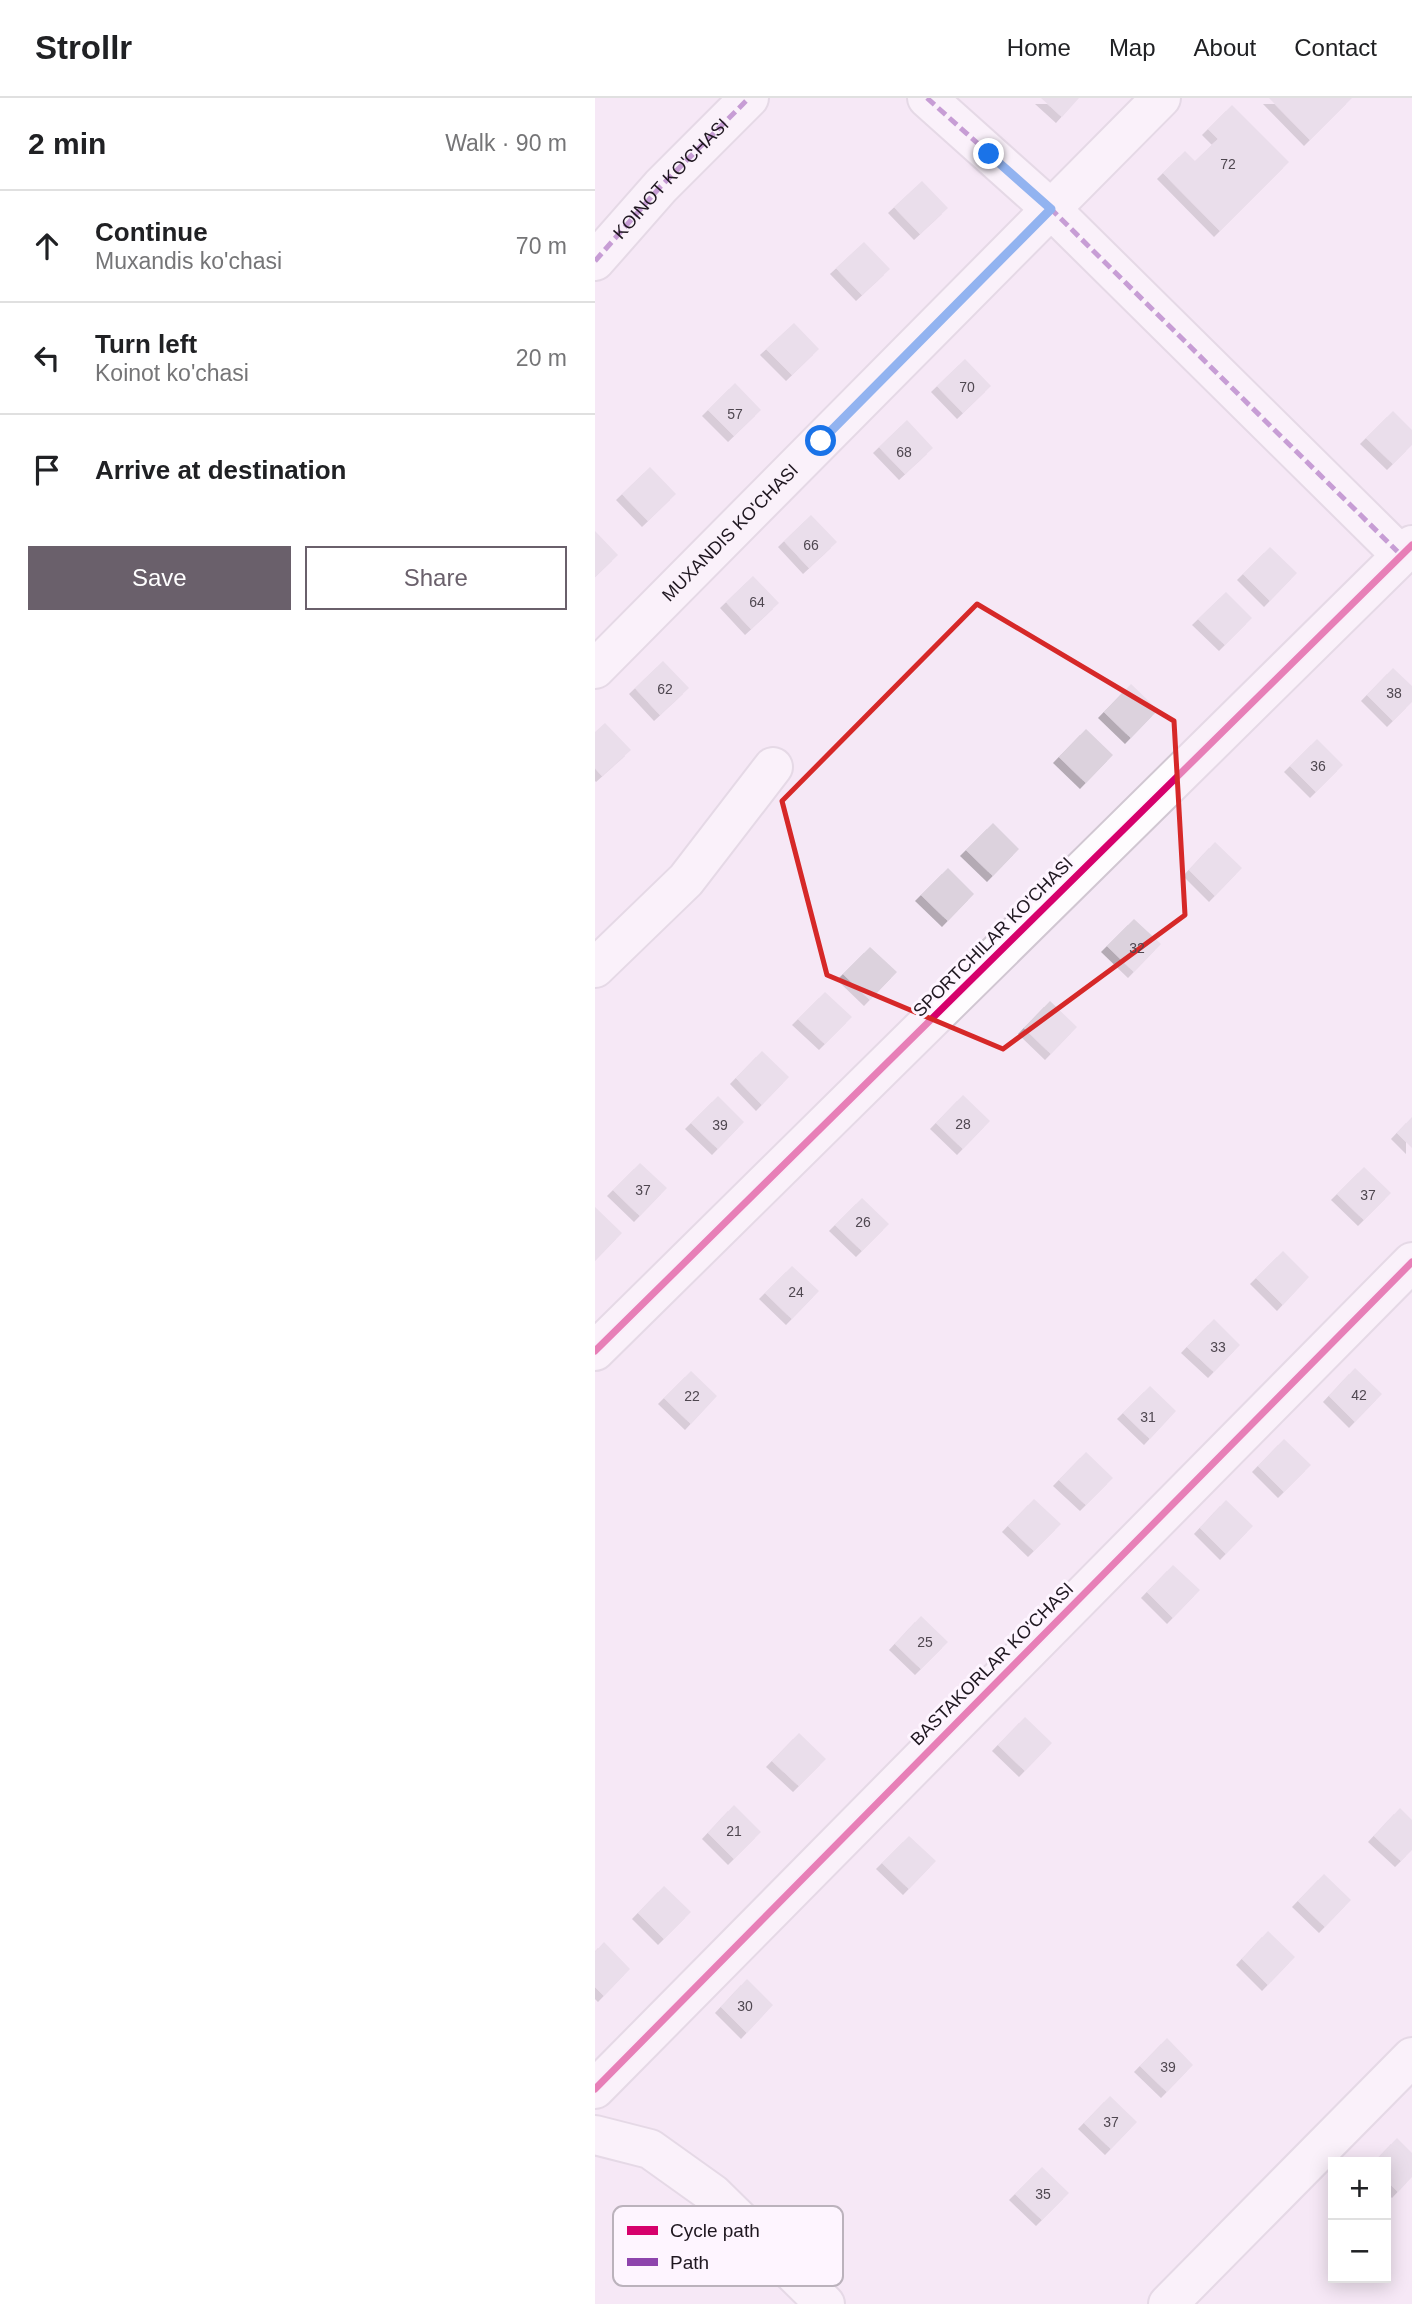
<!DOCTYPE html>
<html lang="en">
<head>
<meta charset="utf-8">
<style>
	body { margin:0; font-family:Arial,sans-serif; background:#f2f2f2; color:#202124 }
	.controls { position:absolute; right:21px; bottom:21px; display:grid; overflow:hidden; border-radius:0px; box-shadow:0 4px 18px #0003 }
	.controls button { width:63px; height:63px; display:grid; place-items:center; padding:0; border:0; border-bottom:2px solid #e0e0e0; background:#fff; color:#202124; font:35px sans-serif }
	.stop { position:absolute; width:21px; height:21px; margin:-16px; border:5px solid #1a73e8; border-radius:50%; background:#fff }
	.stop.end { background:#1a73e8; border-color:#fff; box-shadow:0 2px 7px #0008 }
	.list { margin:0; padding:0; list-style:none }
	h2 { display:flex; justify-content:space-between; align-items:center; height:91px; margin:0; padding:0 28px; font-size:30px }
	h2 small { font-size:23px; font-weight:400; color:#757577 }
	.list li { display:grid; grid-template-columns:46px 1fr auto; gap:21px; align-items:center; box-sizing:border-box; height:112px; padding:0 28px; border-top:2px solid #e0e0e0 }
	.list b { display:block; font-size:26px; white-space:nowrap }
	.list p { margin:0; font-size:23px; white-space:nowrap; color:#757577 }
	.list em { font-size:23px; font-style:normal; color:#757577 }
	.actions { display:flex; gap:14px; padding:21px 28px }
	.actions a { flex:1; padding:16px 0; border:2px solid #6a606b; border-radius:0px; text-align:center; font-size:24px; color:#6a606b }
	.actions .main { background:#6a606b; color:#fff }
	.icon { flex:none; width:38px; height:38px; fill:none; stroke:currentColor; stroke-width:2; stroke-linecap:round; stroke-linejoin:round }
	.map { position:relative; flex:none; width:817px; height:2206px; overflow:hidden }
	header { display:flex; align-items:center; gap:42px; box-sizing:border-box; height:98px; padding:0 35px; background:#fff; border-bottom:2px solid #e0e0e0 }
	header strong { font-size:33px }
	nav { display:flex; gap:38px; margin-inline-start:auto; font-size:24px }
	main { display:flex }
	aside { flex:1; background:#fff }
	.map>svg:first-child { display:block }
	.building { fill:#dcd2dd; filter:url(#shadow) }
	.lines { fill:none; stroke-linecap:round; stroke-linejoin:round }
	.minor-casing { stroke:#d1c7d2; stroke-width:42 }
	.minor { stroke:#fefcfe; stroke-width:38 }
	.quiet { stroke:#8e44ad; stroke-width:5; stroke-dasharray:10 5; stroke-linecap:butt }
	.cycleway-casing { stroke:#fef5ff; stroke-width:11 }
	.cycleway { stroke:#d6006c; stroke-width:7 }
	.route { stroke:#1a73e8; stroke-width:9 }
	.marked { fill:none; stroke:#d62828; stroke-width:5; stroke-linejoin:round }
	.labels { text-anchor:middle; stroke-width:6; stroke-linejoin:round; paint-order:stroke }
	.number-label { font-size:14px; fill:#4f4750 }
	.street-label { font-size:18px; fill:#1f1720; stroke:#fef5ff }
	.key { fill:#fef5ff; stroke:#bbb2bc; stroke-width:2 }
	.key-label { font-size:19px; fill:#1f1720 }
</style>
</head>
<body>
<header>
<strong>Strollr</strong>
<nav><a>Home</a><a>Map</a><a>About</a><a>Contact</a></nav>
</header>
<main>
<aside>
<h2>2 min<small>Walk · 90 m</small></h2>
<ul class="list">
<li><svg class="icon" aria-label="ahead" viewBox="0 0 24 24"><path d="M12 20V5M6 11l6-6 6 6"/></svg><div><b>Continue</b><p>Muxandis ko'chasi</p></div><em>70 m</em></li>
<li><svg class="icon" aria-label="left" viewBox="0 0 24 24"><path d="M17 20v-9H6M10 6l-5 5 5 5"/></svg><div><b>Turn left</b><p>Koinot ko'chasi</p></div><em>20 m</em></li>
<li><svg class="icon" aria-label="arrive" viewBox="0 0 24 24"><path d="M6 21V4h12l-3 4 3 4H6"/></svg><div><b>Arrive at destination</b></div></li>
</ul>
<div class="actions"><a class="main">Save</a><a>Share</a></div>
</aside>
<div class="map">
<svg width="817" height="2206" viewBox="0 0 817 2206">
	<defs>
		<filter id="shadow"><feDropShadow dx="-6" dy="6" stdDeviation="0" flood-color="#0004"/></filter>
	</defs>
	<rect width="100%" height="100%" fill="#f5e8f6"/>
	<path class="building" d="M446 0H484L467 19Z
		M674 0H757L715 42Z
		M637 7 694 64 625 133 568 75 590 53 600 63 623 41 613 31Z
		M327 83 353 110 325 136 299 109Z
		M269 144 295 171 267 197 241 170Z
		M199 225 224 251 197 277 171 251Z
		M370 261 396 288 368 315 342 288Z
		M140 285 166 312 139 338 113 312Z
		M798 313 817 332V347L798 366 771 340Z
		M312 322 338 350 310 376 284 349Z
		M55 369 81 396 53 423 27 396Z
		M216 417 242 444 214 470 189 443Z
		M0 433 23 457 0 479Z
		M675 449 702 475 675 503 648 476Z
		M158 478 184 505 156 531 131 504Z
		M631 494 657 520 630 547 603 521Z
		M68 563 94 590 65 617 40 590Z
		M798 570 817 588V604L798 623 772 597Z
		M536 586 563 612 536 640 509 614Z
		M10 625 36 652 7 678 0 670V634Z
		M491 631 518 657 491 685 464 659Z
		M722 641 748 667 721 694 695 668Z
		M398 725 424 751 398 778 371 752Z
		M620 744 647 770 620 798 594 772Z
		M353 770 379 796 353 823 326 797Z
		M539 821 566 846 539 874 512 848Z
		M275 849 302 874 275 902 248 876Z
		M230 894 257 919 230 946 203 921Z
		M455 903 482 929 456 956 429 930Z
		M167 953 194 979 167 1007 141 980Z
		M368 997 395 1023 368 1051 341 1025Z
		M123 998 149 1024 123 1051 96 1025Z
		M817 1019V1050L802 1035Z
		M45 1065 72 1090 45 1118 18 1092Z
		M769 1069 796 1095 769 1122 742 1096Z
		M267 1100 294 1126 267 1153 240 1127Z
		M0 1109 27 1135 0 1163Z
		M688 1153 714 1179 688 1207 661 1180Z
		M197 1168 224 1193 197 1221 170 1195Z
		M619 1221 645 1247 619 1274 592 1249Z
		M760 1270 787 1296 760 1324 734 1298Z
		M96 1273 122 1298 96 1326 69 1300Z
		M555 1288 581 1313 555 1341 528 1315Z
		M689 1341 716 1367 689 1394 663 1368Z
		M491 1354 518 1380 491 1407 464 1382Z
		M439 1401 466 1426 439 1453 413 1428Z
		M631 1402 658 1428 631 1456 605 1430Z
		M578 1467 605 1492 578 1520 552 1494Z
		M326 1518 353 1544 326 1571 300 1546Z
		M430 1619 457 1645 430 1673 403 1647Z
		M204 1635 231 1661 204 1688 177 1663Z
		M139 1707 166 1734 139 1761 113 1735Z
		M805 1710 817 1722V1752L806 1763 779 1738Z
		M314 1738 341 1763 314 1791 287 1765Z
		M729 1776 756 1802 730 1829 703 1803Z
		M69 1788 96 1814 69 1841 43 1815Z
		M673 1833 700 1859 673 1887 647 1861Z
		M9 1844 35 1871 9 1898 0 1889V1854Z
		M152 1881 178 1907 152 1935 126 1909Z
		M572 1940 598 1967 572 1994 545 1968Z
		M515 1998 542 2024 516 2051 489 2025Z
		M802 2040 817 2055V2079L803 2094 791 2082V2064H779Z
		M447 2069 474 2095 447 2122 420 2096Z"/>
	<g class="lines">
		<defs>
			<g id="minor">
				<path d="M332 0 456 111 806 457"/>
				<path id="s1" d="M0 163 66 88 154 0"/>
				<path id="s2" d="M0 571 566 0"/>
				<path d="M0 870 91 782 178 669"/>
				<path d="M0 1253 817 447"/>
				<path d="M0 1991 817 1164"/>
				<path d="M0 2037 55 2051 118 2096 230 2206"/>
				<path d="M573 2206 817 1959"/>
			</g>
		</defs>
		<use href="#minor" class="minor-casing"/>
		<use href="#minor" class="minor"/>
		<path class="quiet" d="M332 0 456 111 806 457
			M0 163 66 88 154 0"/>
		<defs>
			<path id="cycleway" d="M0 1253 817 447
				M0 1991 817 1164"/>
		</defs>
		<use href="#cycleway" class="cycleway-casing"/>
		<use href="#cycleway" class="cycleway"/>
	</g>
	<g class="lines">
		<path class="route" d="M226 343 456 111 394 56"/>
	</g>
	<path d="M0 0H817V2206H0ZM382 506 579 623 590 817 408 951 232 877 187 703Z" fill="#f5e8f6" fill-opacity=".55" fill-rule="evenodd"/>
	<path class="marked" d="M382 506 579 623 590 817 408 951 232 877 187 703Z"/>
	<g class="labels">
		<g class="number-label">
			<text x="633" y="71">72</text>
			<text x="372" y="294">70</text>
			<text x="140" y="321">57</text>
			<text x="309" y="359">68</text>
			<text x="216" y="452">66</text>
			<text x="162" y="509">64</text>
			<text x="70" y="596">62</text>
			<text x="799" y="600">38</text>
			<text x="723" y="673">36</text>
			<text x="542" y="855">32</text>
			<text x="368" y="1031">28</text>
			<text x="125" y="1032">39</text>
			<text x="48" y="1097">37</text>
			<text x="773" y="1102">37</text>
			<text x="268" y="1129">26</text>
			<text x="201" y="1199">24</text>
			<text x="623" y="1254">33</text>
			<text x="764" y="1302">42</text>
			<text x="97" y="1303">22</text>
			<text x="553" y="1324">31</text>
			<text x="330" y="1549">25</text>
			<text x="139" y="1738">21</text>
			<text x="150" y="1913">30</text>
			<text x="573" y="1974">39</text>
			<text x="516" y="2029">37</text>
			<text x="448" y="2101">35</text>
		</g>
		<g class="street-label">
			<text dy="6" stroke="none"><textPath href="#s1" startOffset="112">KOINOT KO'CHASI</textPath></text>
			<text dy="6" stroke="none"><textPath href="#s2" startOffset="192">MUXANDIS KO'CHASI</textPath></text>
			<text transform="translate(398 839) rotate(-45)" y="6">SPORTCHILAR KO'CHASI</text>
			<text transform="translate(397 1566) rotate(-45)" y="6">BASTAKORLAR KO'CHASI</text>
		</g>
	</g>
	<rect x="18" y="2108" width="230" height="80" rx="10" class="key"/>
	<rect x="32" y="2128" width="31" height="9" fill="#d6006c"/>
	<rect x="32" y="2160" width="31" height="8" fill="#8e44ad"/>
	<g class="key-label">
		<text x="75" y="2139">Cycle path</text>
		<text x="75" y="2171">Path</text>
	</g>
</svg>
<div class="controls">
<button>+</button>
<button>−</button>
</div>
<div class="stop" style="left:226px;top:343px"></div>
<div class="stop end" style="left:394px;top:56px"></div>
</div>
</main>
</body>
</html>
